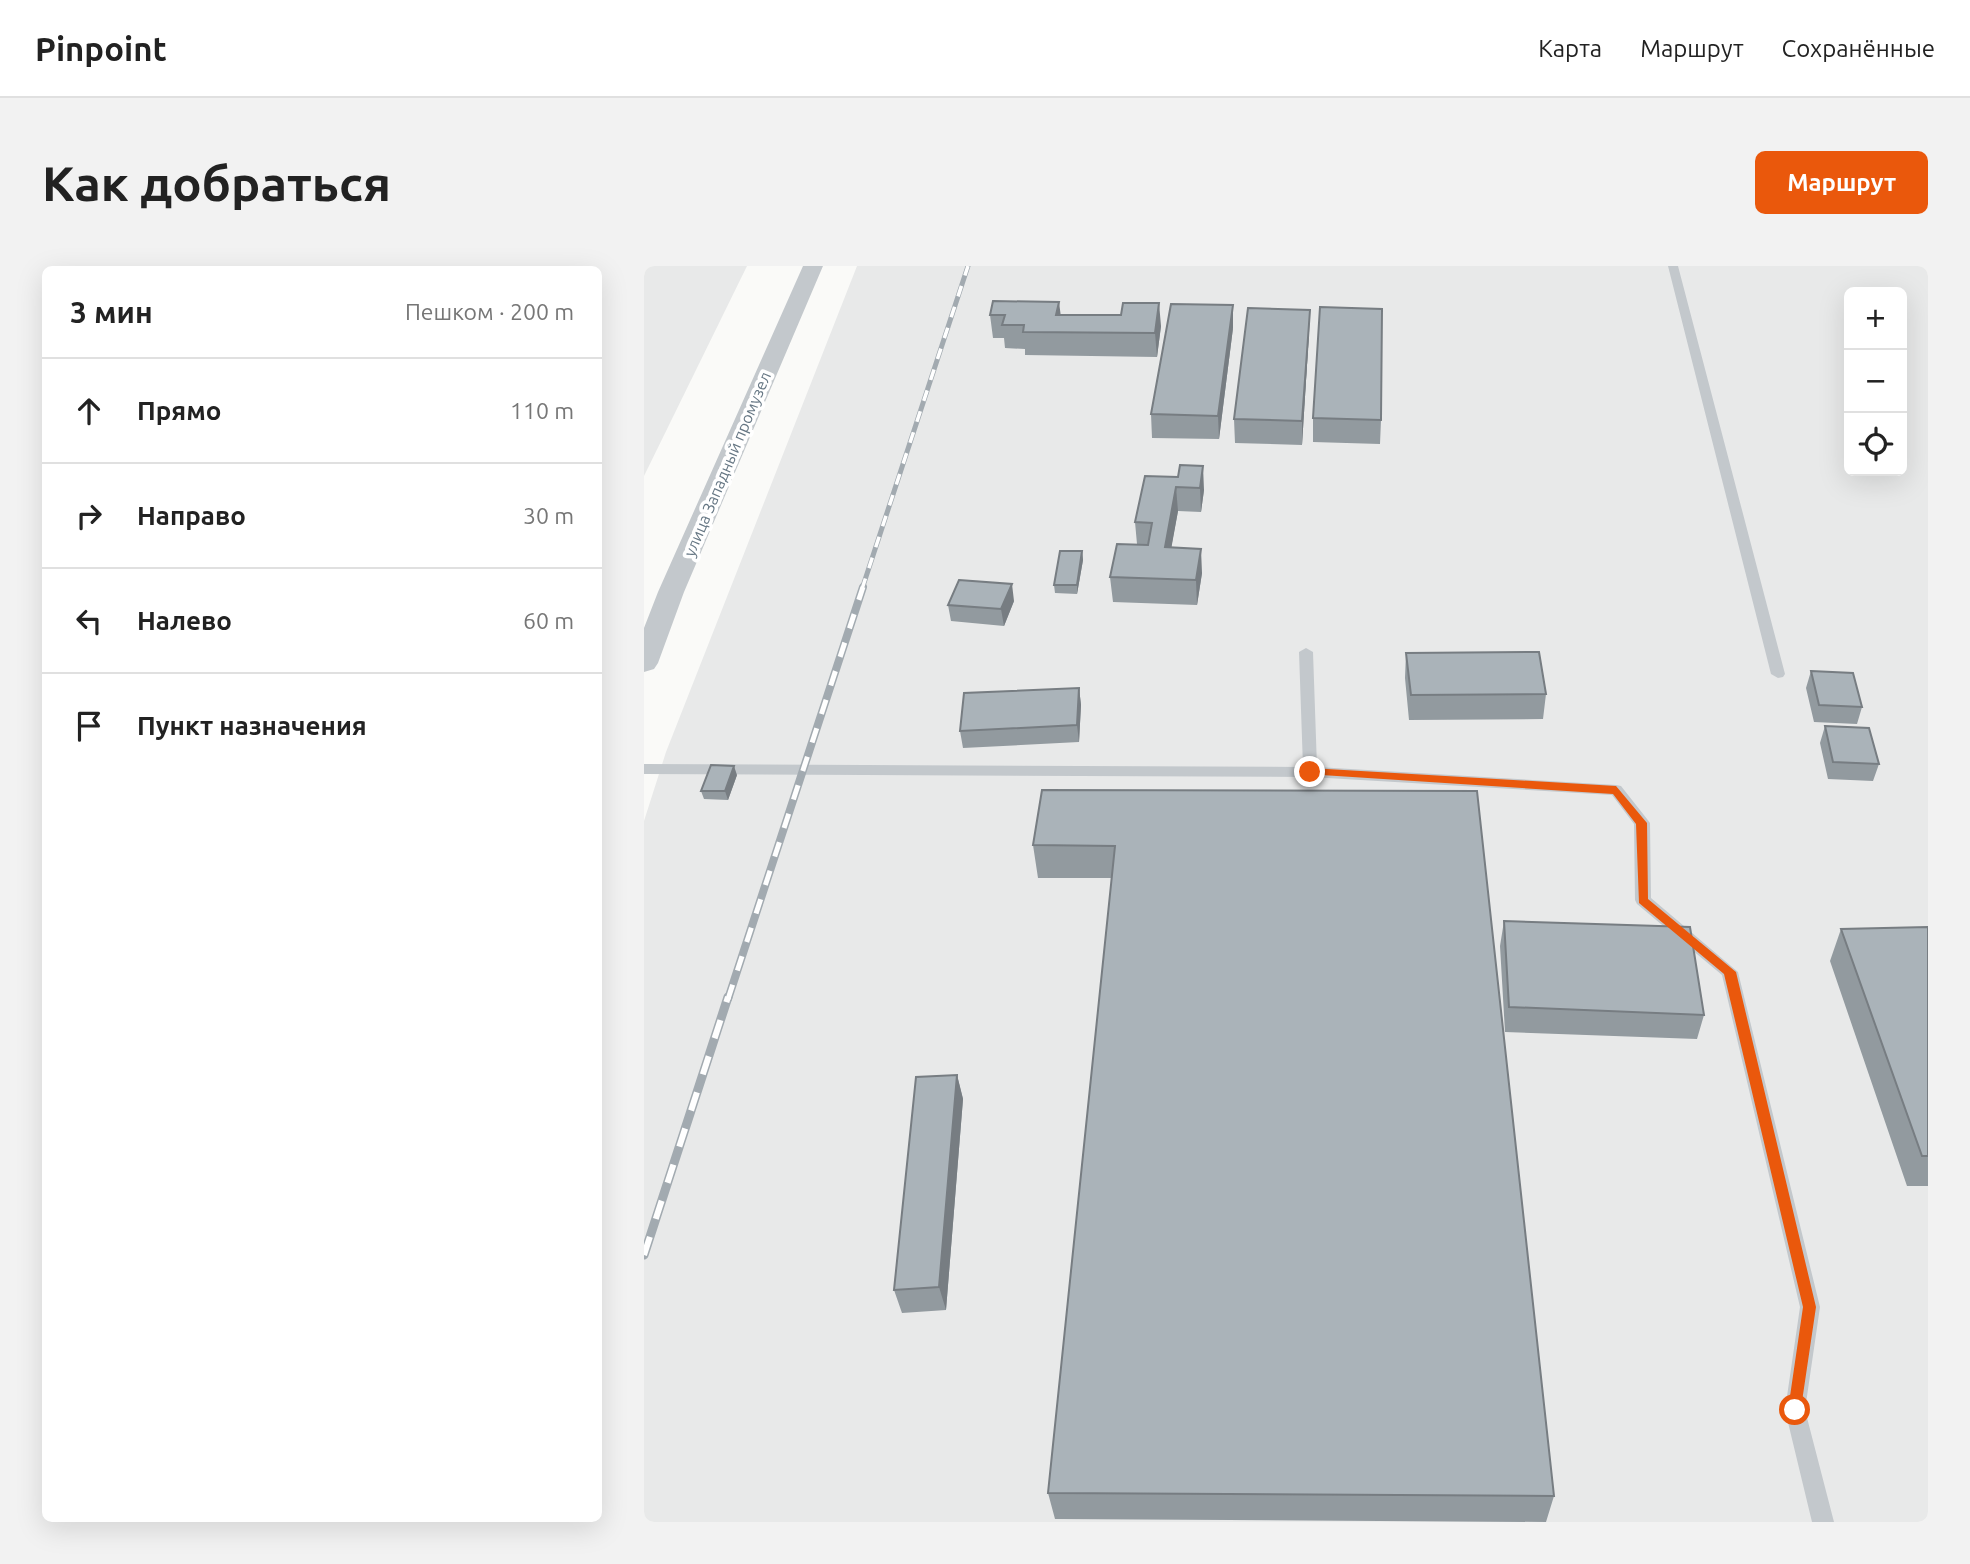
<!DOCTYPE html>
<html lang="ru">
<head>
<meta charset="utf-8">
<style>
	body { margin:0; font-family:Ubuntu,sans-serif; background:#f2f2f2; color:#222 }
	.controls { position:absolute; right:21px; top:21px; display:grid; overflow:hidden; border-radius:10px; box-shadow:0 7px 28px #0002 }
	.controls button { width:63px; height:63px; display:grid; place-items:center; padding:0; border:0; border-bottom:2px solid #e0e0e0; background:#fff; color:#222; font:35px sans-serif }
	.stop { position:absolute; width:21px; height:21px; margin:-16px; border:5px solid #ea580c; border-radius:50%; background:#fff }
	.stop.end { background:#ea580c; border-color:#fff; box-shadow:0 2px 7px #0008 }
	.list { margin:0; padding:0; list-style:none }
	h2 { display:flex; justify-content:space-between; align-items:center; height:91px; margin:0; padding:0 28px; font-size:30px }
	h2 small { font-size:23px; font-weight:400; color:#767676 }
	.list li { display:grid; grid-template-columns:46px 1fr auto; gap:21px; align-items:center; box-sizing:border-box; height:105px; padding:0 28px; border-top:2px solid #e0e0e0 }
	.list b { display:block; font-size:26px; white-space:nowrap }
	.list em { font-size:23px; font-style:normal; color:#767676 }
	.icon { flex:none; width:38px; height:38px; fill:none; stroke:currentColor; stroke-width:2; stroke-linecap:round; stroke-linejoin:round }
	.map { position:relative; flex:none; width:1284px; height:1256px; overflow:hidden; border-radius:10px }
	header { display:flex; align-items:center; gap:42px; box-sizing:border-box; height:98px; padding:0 35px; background:#fff; border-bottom:2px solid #e0e0e0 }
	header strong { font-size:33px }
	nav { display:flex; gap:38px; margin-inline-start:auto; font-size:24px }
	.intro { display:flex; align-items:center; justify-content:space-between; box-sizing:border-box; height:168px; padding:0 42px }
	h1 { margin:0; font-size:49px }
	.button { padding:18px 32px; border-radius:10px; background:#ea580c; color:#fff; font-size:24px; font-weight:700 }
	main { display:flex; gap:42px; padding:0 42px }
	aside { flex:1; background:#fff; border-radius:10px; box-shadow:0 7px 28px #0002 }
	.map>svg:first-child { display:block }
	.built { fill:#e8e9e9; fill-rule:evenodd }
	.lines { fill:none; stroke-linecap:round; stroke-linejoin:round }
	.lane { fill:#c3c8cc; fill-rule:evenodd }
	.street { fill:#c3c8cc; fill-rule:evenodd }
	.rail-far2-casing { stroke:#a2aab0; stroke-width:5 }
	.rail-far1-casing { stroke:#a2aab0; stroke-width:8 }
	.rail-casing { stroke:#a2aab0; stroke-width:9 }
	.rail-far2 { stroke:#fff; stroke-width:3.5; stroke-dasharray:11; stroke-linecap:butt }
	.rail-far1 { stroke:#fff; stroke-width:5; stroke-dasharray:15; stroke-linecap:butt }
	.rail { stroke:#fff; stroke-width:6; stroke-dasharray:19; stroke-linecap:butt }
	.wall { fill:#929a9f }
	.shaded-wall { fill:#777d82 }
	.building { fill:#aab3b9; stroke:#777d82; stroke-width:2 }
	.route { fill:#ea580c }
	.labels { text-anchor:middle; stroke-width:7; stroke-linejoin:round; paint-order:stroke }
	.far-street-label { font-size:16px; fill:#657683; stroke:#fff }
</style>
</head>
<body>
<header>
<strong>Pinpoint</strong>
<nav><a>Карта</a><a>Маршрут</a><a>Сохранённые</a></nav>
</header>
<div class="intro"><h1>Как добраться</h1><a class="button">Маршрут</a></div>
<main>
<aside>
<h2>3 мин<small>Пешком · 200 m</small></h2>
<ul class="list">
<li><svg class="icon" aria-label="ahead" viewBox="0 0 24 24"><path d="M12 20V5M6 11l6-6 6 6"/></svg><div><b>Прямо</b></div><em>110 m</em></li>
<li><svg class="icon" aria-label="right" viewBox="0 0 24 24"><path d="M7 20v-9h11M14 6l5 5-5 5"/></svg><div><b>Направо</b></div><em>30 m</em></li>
<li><svg class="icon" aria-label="left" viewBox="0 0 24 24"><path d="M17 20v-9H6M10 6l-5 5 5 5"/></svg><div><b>Налево</b></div><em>60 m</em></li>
<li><svg class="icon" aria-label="arrive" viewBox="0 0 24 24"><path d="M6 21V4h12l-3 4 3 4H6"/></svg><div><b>Пункт назначения</b></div></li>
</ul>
</aside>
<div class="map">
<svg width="1284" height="1256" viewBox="0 0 1284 1256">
	<rect width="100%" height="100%" fill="#fafaf8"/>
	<path class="built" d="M0 0H103L0 210Z
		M213 0H1284V1256H0V555L22 486ZM1205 26H1258V205H1205Z"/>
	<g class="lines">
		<path class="lane" d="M1024 0H1034L1141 408 1139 411 1134 412 1127 408Z
			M662 382 669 386 673 501 972 519 977 520 1003 553 1006 557 1007 632 1094 706 1176 1041 1161 1144 1190 1256H1168L1141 1144 1156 1041 1078 709 993 638 991 634 990 558 968 529 666 511 0 508V498L659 501 655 386Z"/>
		<path class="street" d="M159 0H179L40 326 14 397 10 403 0 406V362L14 326Z"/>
		<defs>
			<path id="rail-far2" d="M218 323 324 0"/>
			<path id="rail-far1" d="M84 733 219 321"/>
			<path id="rail" d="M0 989 84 731"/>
		</defs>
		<use href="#rail-far2" class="rail-far2-casing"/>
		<use href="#rail-far1" class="rail-far1-casing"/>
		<use href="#rail" class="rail-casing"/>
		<use href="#rail-far2" class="rail-far2"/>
		<use href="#rail-far1" class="rail-far1"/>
		<use href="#rail" class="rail"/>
	</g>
	<path class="wall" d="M346 49H417L517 60 513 91 381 89V83L361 82 360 72H349Z
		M589 62 575 173 508 172 507 148Z
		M665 67 658 179 591 177 590 153Z
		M669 152 737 154 736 178 669 176Z
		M534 211 560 224 557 246 534 245 527 282 558 307 553 339 469 336 466 311 493 278 491 256Z
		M438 285 439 294 433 328 411 327 410 319Z
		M370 335 360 360 307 355 304 339Z
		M762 387 902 428 899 453 765 454 761 412Z
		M1167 405 1218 441 1213 458 1170 456 1162 422Z
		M435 422 437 439 435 476 319 482 316 465Z
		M1181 460 1235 498 1229 515 1184 513 1176 477Z
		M93 509 84 534 60 533 57 525Z
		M833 525 910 1230 902 1256 411 1253 404 1227 468 612H394L389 579Z
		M860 655 1060 749 1053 773 861 766 856 680Z
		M1284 661V920H1263L1186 695 1197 663Z
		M313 809 319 833 302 1044 258 1047 250 1024Z"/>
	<path class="shaded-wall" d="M415 36 418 59 412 49Z
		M515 37 517 60 513 91 511 67Z
		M589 39V62L575 173 574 150Z
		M666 44 665 67 658 179V155Z
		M559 200 560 224 557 246 556 222Z
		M532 221 534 245 523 306 521 281Z
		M557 283 558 307 553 339 552 314Z
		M438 285 439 294 433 328V319Z
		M368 318 370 335 360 360 357 343Z
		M435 422 437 439 435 476 433 459Z
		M90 500 93 509 84 534 81 525Z
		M313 809 319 833 302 1044 295 1021Z"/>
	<path class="building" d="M349 35 415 36 412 49H477L479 37H515L511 67 379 66 380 59H358L361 49H346Z
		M527 38 589 39 574 150 507 148Z
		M676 41 738 43 737 154 669 152Z
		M604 42 666 44 658 155 590 153Z
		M536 199 559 200 556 222 532 221 521 281 557 283 552 314 466 311 473 278 504 279 508 257 491 256 501 210 534 211Z
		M416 285H438L433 319H410Z
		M315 314 368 318 357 343 304 339Z
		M895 386 902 428 767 429 762 387Z
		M1167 405 1209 407 1218 441 1175 439Z
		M435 422 433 459 316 465 320 427Z
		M1181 460 1225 462 1235 498 1189 496Z
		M67 499 90 500 81 525H57Z
		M398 524 833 525 910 1230 404 1227 471 580 389 579Z
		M860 655 1046 661 1060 749 865 741Z
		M1284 661V890H1278L1197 663Z
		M313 809 295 1021 250 1024 272 811Z"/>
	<path class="route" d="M666 502 972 520 1003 557 1004 633 1092 706 1172 1041 1156 1149 1151 1151 1144 1144 1159 1041 1080 708 995 637 992 558 969 528 662 508V503Z"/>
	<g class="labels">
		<g class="far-street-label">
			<text transform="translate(83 198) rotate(-67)" y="6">улица Западный промузел</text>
		</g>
	</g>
</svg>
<div class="controls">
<button>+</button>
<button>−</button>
<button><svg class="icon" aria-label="locate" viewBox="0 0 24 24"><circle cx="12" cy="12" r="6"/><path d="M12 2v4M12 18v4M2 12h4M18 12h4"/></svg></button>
</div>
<div class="stop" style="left:1151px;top:1144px"></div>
<div class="stop end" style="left:666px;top:506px"></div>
</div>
</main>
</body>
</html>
